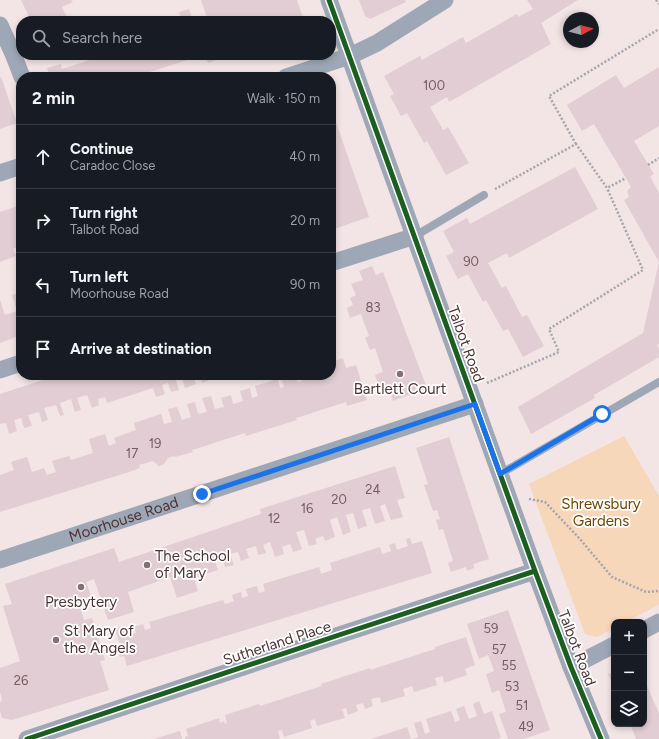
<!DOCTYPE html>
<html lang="en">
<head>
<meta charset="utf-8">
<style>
	body { margin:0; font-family:Figtree,sans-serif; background:#242831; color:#f1f3f6 }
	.controls { position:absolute; right:12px; bottom:12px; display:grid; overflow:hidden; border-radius:8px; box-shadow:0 2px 6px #0003 }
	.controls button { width:36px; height:36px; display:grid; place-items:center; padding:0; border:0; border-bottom:1px solid #363941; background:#171b24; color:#f1f3f6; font:20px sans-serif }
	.compass { position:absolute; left:563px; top:12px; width:36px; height:36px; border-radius:50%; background:#171b24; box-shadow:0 2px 6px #0003; rotate:83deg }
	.stop { position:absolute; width:12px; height:12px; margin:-9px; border:3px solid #1a73e8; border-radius:50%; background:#fff }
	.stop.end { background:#1a73e8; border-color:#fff; box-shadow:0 1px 4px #0008 }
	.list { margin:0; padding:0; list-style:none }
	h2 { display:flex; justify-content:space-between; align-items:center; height:52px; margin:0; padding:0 16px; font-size:17px }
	h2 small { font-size:13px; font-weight:400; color:#9ea1a6 }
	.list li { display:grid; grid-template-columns:26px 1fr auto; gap:12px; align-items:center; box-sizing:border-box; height:64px; padding:0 16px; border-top:1px solid #363941 }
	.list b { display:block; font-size:15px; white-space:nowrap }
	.list p { margin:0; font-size:13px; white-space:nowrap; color:#9ea1a6 }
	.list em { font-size:13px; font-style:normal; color:#9ea1a6 }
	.icon { flex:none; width:22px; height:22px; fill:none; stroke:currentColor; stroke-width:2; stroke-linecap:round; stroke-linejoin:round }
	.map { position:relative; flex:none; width:659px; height:739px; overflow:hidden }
	.search { position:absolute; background:#171b24; box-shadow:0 2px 6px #0003; left:16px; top:16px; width:320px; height:44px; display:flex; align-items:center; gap:10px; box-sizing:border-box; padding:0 14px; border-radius:16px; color:#9ea1a6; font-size:15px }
	.panel { position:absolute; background:#171b24; box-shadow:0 2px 6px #0003; left:16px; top:72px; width:320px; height:308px; border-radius:16px }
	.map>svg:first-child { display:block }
	.green { fill:#f7d7ba }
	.building { fill:#e1cdd3 }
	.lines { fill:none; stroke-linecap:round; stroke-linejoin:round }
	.path { stroke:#a4a5ae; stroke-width:2.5; stroke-dasharray:2 2; stroke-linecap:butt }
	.lane { stroke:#9da7b5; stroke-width:8 }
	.street { stroke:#9da7b5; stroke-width:17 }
	.cycleway-casing { stroke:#fff; stroke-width:8 }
	.cycleway { stroke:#1b5e20; stroke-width:5 }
	.route { stroke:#1a73e8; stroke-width:5 }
	.poi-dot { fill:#877073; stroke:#fff; stroke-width:1.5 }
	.labels { text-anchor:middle; stroke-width:3.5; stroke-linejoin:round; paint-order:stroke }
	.number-label { font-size:13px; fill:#745b5f }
	.street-label { font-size:15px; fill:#4d3235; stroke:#fff }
	.poi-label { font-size:15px; fill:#4d3235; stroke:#fff }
	.park-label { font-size:15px; fill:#6d4504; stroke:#fff }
</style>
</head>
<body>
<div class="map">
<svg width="659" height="739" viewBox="0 0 659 739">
	<rect width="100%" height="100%" fill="#f3e4e5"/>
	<path class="green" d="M624 436 659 496V605L625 622H614V628L597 637 585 634 529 484Z"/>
	<path class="building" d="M21 0H71L73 2 62 7 69 21H31Z
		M201 0H297L304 21H227L226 19 220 21H208Z
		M359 0H405L406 2 370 19 365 16Z
		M527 0H578L541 23 551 44 449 102 447 97 430 107 443 130 448 127 469 163 446 175 427 141 424 143 407 113 401 116 390 96 394 94 384 76 420 56 422 60 463 37 466 43 517 14 518 17 533 9Z
		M189 9 193 21H182L179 12Z
		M105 55H203L137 76 138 77H50L47 68 61 64 62 69Z
		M205 55H229L208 63Z
		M659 67V126L634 141 654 174 650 176 659 193V344L657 345 659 349V357L594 395 595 398 531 434 518 407 643 333 659 262 624 200 629 197 627 191 631 187 626 178 594 124 582 131 567 105 616 75 624 88Z
		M1 77 17 123 0 129V78Z
		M331 108 369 217 331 230Z
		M575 167 598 209 509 258 507 253 488 263 502 288 506 286 522 317 527 315 544 346 523 357 508 329 503 331 486 300 483 302 468 274 458 279 446 256 454 252 443 231 467 218 470 224Z
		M21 205V246L13 249 16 256 0 262V212Z
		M372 266 376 275 383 272 427 388 393 401 390 391 382 394 375 375 383 372 375 348 370 350 365 338 369 336 361 314 350 318 347 308 353 305 350 298 356 295 351 284 363 280 359 271Z
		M21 292V335L0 343V300L5 315 17 311 12 295Z
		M331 294 336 308 331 310Z
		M343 358 346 368 356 365 367 400 347 406 346 402 296 418 297 420 246 436 245 433 192 450 193 452 175 457 174 456 168 458 164 464 159 466 153 461 139 465 140 468 126 473 0 512V475L14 470 11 462 27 457 32 472 44 468 47 475 56 472 52 461 69 456 71 460 93 453 89 439 105 434 109 446 116 443 114 438 136 430 134 423 161 414 164 424 172 422 168 409 177 407 182 420 191 417 187 404 195 402 198 414 207 412 202 398 211 396 215 409 224 407 221 398 231 395 233 404 243 401 240 391 250 388 252 398 258 396 255 386 278 379 280 388 284 387 281 378 290 375H296L298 382 302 381 300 375H314L315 377 322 375H331V372L335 371 332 362Z
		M58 375H177L179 380H176L179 390 171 392 168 383 162 385 165 394 156 397 153 388 107 403 105 397 98 399 99 405 92 408 87 395 77 398 81 410 75 412 71 399 60 403 64 415 60 416 56 405 44 408 48 420 42 422 39 412 28 415 32 426 24 428 21 418 14 420 17 431 9 434 6 423 0 424V394Z
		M181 375H193L196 384 185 388Z
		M200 375H211L212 379 202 383Z
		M449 437 489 559 473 564 474 568 467 571 466 567 451 572 448 563 453 561 443 529 439 530 436 520 440 519 437 510 433 511 424 485 428 484 416 448Z
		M395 466 405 498 397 500 403 517 391 520 385 504 380 506 385 521 375 524 370 508 362 510 367 526 358 529 353 513 346 515 351 532 343 535 337 517 330 520 335 537 325 541 323 536 315 539 317 544 309 546 304 530 296 532 302 549 293 552 290 544 282 547 284 554 275 557 270 542 263 545 266 553 258 555 256 546 246 549 249 558 241 561 238 552 230 554 234 565 225 567 222 557 214 559 218 570 194 578 198 591 177 598 170 577 128 592 134 612 108 620 94 579 86 582 91 596 78 601 84 620 92 618 105 660 100 661 109 690 12 720 2 718 0 711V703L2 700 0 692V668L20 661 3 606 12 604 5 584 114 548 119 562 261 514 260 509Z
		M410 538 412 544 422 541 432 573 127 666 124 656 120 657 117 646 120 645 115 629 124 626 127 636 136 633 134 627 143 624 145 630 151 628 149 622 223 600 225 604 234 601 232 595 241 592 242 598 248 596 246 589 257 586 259 593 265 591 263 584 319 567 321 574 332 570 330 563 380 547 382 554 391 551 389 545 395 543 397 550 408 546 406 539Z
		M508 610 550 730 524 739H508L499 714 506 712 499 690 492 693 486 674 494 671 491 662 488 655 479 659 467 624Z
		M466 637 475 665 465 669 467 675 444 683 443 676 435 678 437 685 414 692 412 686 403 689 405 696 381 703 380 697 371 699 373 706 365 709 363 703 356 705 358 711 348 715 346 708 342 709 345 718 317 726 315 719 310 721 312 728 284 737 282 730 278 731 280 738 278 739H185V737L188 736 186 729 219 718 220 723 224 721 225 724 227 723 225 715 259 704 260 706 322 686 321 684 370 668V670L435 649V647Z
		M614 672V688L608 674Z
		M644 679 659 713V739H636L630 724H644Z
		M479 701 484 714 492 711 501 738 497 739H413L418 737 414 723 421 721 425 734 430 732 426 719 451 711 455 722 460 720 456 709 464 706 469 719 477 716 473 704Z
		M407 727 411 739H371Z
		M180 731 182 739H154Z"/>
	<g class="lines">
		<path class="path" d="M656 0 659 4
			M576 144 549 96 659 29
			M648 165 659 158
			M495 189 576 144 607 188 626 178
			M487 383 559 352 549 329 643 270 607 188
			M529 499 545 502 579 538 612 577 646 592 659 591"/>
		<path class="lane" d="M415 236 484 195
			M500 474 659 382"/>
		<g class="street">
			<path d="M329 0 535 571 571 667 601 739"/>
			<path d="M0 25 14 56 22 77"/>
			<path d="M286 77 350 56 377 43 445 0"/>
			<path d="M0 173 21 166"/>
			<path d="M331 263 415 236"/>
			<path d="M0 370 21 363"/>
			<path id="s1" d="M0 560 475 404"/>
			<path d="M644 630 659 622"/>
			<path d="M571 667 614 645"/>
			<path d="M27 739 339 635 535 571"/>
		</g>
		<defs>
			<path id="cycleway" d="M329 0 535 571 571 667 601 739
				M27 739 339 635 535 571"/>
		</defs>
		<use href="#cycleway" class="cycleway-casing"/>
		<use href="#cycleway" class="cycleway"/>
	</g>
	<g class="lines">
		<path class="route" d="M202 494 475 404 500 474 602 414"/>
	</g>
	<g class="poi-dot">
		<circle cx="400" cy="374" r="4"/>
		<circle cx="147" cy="565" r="4"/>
		<circle cx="81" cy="587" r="4"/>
		<circle cx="56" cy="640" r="4"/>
	</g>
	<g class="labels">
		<g class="number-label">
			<text x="434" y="90">100</text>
			<text x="471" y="266">90</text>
			<text x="373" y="312">83</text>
			<text x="155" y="448">19</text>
			<text x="132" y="458">17</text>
			<text x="373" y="494">24</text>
			<text x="339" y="504">20</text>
			<text x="307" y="513">16</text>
			<text x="274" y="523">12</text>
			<text x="491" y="633">59</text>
			<text x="499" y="654">57</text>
			<text x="509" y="670">55</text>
			<text x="21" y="685">26</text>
			<text x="512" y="691">53</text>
			<text x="522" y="710">51</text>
			<text x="526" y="731">49</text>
		</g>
		<g class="street-label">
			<text transform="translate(466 344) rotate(70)" y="5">Talbot Road</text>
			<text dy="5" stroke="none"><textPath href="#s1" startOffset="130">Moorhouse Road</textPath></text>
			<text transform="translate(277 643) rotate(-18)" y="5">Sutherland Place</text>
			<text transform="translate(577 648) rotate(69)" y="5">Talbot Road</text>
		</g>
		<g class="poi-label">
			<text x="400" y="394">Bartlett Court</text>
			<text x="155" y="561" text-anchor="start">The School<tspan x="155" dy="17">of Mary</tspan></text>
			<text x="81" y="607">Presbytery</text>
			<text x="64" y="636" text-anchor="start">St Mary of<tspan x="64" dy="17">the Angels</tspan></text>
		</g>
		<g class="park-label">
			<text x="601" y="509">Shrewsbury<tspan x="601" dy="17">Gardens</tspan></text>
		</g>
	</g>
</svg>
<div class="controls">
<button>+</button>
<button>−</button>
<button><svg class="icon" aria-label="layers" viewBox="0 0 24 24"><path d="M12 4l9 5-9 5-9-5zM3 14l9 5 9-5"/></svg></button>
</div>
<svg class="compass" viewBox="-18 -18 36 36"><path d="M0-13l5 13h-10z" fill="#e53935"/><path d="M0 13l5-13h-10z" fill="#9ea1a6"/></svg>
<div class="stop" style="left:602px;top:414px"></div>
<div class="stop end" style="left:202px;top:494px"></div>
<div class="search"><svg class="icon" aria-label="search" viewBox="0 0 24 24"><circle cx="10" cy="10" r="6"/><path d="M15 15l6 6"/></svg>Search here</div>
<section class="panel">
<h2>2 min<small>Walk · 150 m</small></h2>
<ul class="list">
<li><svg class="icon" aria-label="ahead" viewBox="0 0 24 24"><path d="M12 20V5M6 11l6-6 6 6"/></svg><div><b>Continue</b><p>Caradoc Close</p></div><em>40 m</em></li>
<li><svg class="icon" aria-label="right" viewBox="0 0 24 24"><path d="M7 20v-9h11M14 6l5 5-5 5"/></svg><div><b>Turn right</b><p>Talbot Road</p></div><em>20 m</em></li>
<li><svg class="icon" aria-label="left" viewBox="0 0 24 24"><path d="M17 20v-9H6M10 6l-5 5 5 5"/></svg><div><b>Turn left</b><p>Moorhouse Road</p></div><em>90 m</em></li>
<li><svg class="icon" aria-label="arrive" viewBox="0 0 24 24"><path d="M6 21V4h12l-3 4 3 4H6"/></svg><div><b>Arrive at destination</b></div></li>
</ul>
</section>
</div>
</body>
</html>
